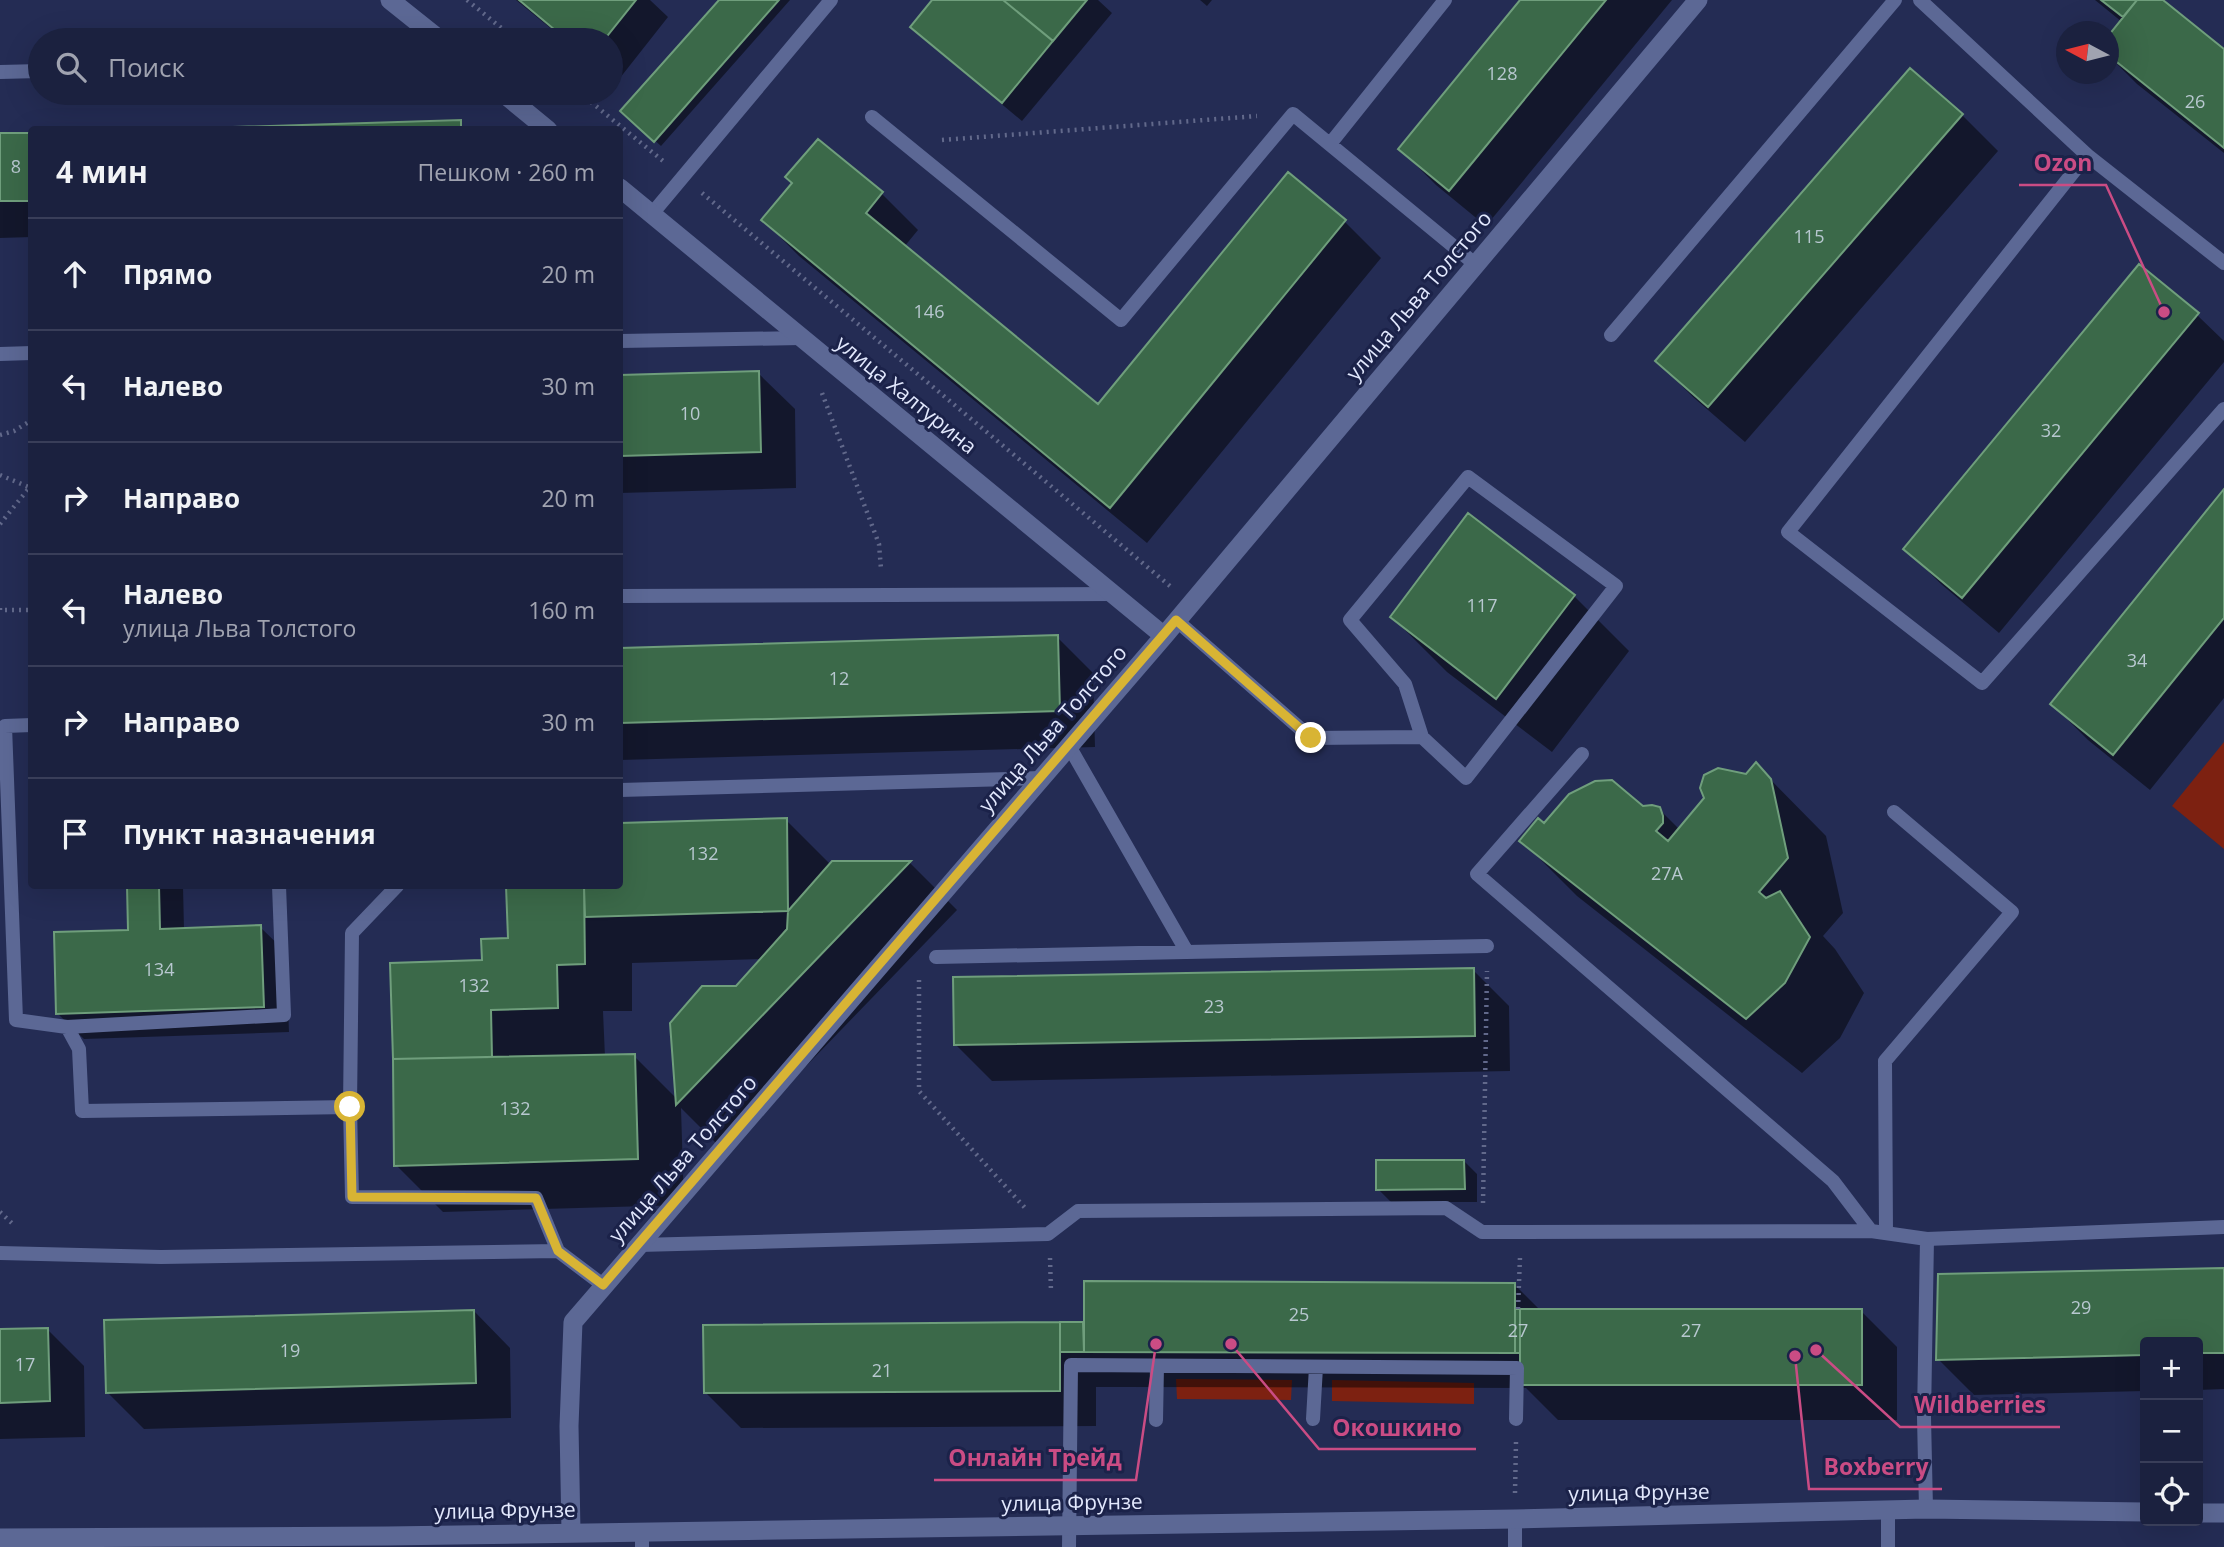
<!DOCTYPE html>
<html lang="ru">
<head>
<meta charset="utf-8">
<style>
	body { margin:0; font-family:"Open Sans",sans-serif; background:#242946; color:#f1f3f6 }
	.controls { position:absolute; right:21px; bottom:21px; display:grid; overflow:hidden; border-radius:7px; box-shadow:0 7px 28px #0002 }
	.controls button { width:63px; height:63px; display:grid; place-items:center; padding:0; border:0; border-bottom:2px solid #393e59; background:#1b213f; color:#f1f3f6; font:35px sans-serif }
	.compass { position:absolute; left:2056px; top:21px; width:63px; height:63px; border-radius:50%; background:#1b213f; box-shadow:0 7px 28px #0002; rotate:277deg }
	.stop { position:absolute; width:21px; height:21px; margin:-16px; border:5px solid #d8b434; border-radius:50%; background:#fff }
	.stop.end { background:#d8b434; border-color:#fff; box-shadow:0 2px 7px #0008 }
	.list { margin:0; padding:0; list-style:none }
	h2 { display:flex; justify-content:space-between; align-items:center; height:91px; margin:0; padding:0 28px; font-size:30px }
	h2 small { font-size:23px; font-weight:400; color:#a0a3b0 }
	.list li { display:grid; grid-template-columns:46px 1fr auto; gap:21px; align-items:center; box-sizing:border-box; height:112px; padding:0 28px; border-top:2px solid #393e59 }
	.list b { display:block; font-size:26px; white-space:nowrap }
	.list p { margin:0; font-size:23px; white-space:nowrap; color:#a0a3b0 }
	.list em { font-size:23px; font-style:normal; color:#a0a3b0 }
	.icon { flex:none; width:38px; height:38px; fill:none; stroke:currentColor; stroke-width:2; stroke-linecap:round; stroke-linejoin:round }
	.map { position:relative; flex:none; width:2224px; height:1547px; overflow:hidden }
	.search { position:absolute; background:#1b213f; box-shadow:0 7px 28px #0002; left:28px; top:28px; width:595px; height:77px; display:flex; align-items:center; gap:18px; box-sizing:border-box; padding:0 24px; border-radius:38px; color:#a0a3b0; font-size:26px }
	.panel { position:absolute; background:#1b213f; box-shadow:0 7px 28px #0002; left:28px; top:126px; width:595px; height:763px; border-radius:7px }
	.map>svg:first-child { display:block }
	.green { fill:#7d2111 }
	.shadow { fill:#0007; fill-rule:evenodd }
	.building { fill:#3b6949; stroke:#6f9e7c; stroke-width:2 }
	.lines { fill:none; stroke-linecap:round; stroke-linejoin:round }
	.path { stroke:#62698b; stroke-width:4.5; stroke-dasharray:2 5; stroke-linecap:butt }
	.service { stroke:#5c6895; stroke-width:14 }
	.minor { stroke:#5c6895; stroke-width:19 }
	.tertiary { stroke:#5c6895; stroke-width:19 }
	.route { stroke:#d8b434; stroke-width:9 }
	.labels { text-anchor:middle; stroke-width:6; stroke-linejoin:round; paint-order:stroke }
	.number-label { font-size:18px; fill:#b8c8d0 }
	.street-label { font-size:21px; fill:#e2e8fd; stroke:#1b2249 }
	.leader { fill:none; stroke:#ca4c84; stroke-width:2.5 }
	.callout-dot { fill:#ca4c84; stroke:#1b2249; stroke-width:2.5 }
	.callout-label { font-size:23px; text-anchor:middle; font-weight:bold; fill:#ca4c84; stroke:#1b2249; stroke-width:6; stroke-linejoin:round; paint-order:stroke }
</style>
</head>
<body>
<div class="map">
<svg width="2224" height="1547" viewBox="0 0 2224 1547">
	<rect width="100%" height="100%" fill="#242c54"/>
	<path class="green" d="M2224 742V849L2172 806Z
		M1176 1379 1292 1380 1291 1400 1177 1399Z
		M1332 1380 1474 1383V1404L1332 1401Z"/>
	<path class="shadow" d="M516 0H650L668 17 616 83 611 79V40H565Z
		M722 0H790L661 146 629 117Z
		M935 0H1098L1112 13 1022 121 932 46 912 27Z
		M1200 0H1212L1207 6Z
		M1522 0H1672L1486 226 1436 185 1400 149Z
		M2095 0H2160L2224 52V153L2137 84 2108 55 2122 22Z
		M1910 71 1962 115 1998 151 1745 442 1693 397 1657 361Z
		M32 134V237L0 238V135Z
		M1288 175 1345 222 1381 258 1147 543 799 256 763 220 794 183 882 194 918 230 904 247 1098 407Z
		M2197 315 2224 341V362L1999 633 1941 584 1905 548Z
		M758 373 795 409 796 488 620 493V377Z
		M2224 492V698L2150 790 2088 740 2052 704Z
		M1574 596 1629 651 1552 752 1447 672 1392 617Z
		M1057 637 1093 673 1095 747 620 760V649Z
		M1756 765 1826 836 1843 913 1823 936 1835 949 1864 993 1840 1038 1802 1073 1577 896 1522 841 1545 825 1642 808 1659 809 1680 830 1747 776Z
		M786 820 831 865 833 863H910L957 910 724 1151 681 1108 684 1205 443 1212 396 1165 484 962 509 940 508 886H620V825ZM762 959 737 988 677 1099 634 1056 605 1057 603 1011H632V963Z
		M129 886H183L184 929 260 927 286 952 289 1032 84 1039 58 1014 130 931Z
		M1473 970 1509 1006 1510 1071 992 1081 956 1045Z
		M1464 1161 1477 1174V1202H1391L1378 1189Z
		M2224 1270V1389L2198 1390V1342H2145V1391L1974 1395 1938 1359Z
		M1515 1285 1541 1311H1861L1897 1347V1420H1558L1526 1388 1120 1387H1096V1426L741 1428 705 1392V1326L1085 1324Z
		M474 1311 510 1348 511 1418 144 1429 108 1393Z
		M48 1330 84 1366 85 1437 0 1439V1331Z"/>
	<path class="building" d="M519 0H636L604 40H567Z
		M719 0H779L654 142 620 111Z
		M932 0H1003L1053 41 1002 103 910 27Z
		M1003 0H1087L1053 41Z
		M1520 0H1606L1449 191 1398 149Z
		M2101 0H2137L2123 17Z
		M2137 0H2163L2224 49V148L2108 55V36Z
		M1910 68 1963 114 1708 407 1655 361Z
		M461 120V130H139Z
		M0 133H32V201H0Z
		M818 139 883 192 866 213 1098 404 1288 172 1346 220 1110 508 761 220 792 183 785 177Z
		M2139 264 2199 313 1962 598 1903 549Z
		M759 371 761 452 620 456V375Z
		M2224 489V618L2113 755 2050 704Z
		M1468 513 1575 595 1496 699 1390 617Z
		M1058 635 1060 711 620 723V648Z
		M1756 762 1771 779 1788 858 1759 892 1766 898 1780 891 1810 937 1785 983 1746 1019 1519 841 1538 818 1544 823 1569 794 1595 781 1612 780 1643 806 1652 805 1660 807 1663 816V823L1656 831 1668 841 1704 798 1700 788 1704 775 1718 768 1746 774Z
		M787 818 788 911 585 917 584 886H620V823Z
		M832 861H911L676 1105 670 1023 702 986H736L787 929 788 911Z
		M127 886H159L160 929 261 925 264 1007 56 1014 54 932 128 930Z
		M506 886H584L585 964 557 965 558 1008 491 1010 492 1057 393 1059 390 963 482 960 481 939 508 938Z
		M1474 968 1475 1036 954 1045 953 977Z
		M635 1054 638 1159 394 1166 393 1059Z
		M1376 1160H1464L1465 1189 1376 1190Z
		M2224 1268V1353H2198V1342H2145V1355L1936 1360 1938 1274Z
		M1084 1281 1515 1283V1353L1084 1352Z
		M1515 1309H1520V1353H1515Z
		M1520 1309H1862V1385H1520Z
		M474 1310 476 1383 106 1393 104 1320Z
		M1060 1322V1391L704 1393 703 1325Z
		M1060 1322H1083L1084 1352H1060Z
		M48 1328 50 1401 0 1403V1329Z"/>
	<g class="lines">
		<path class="path" d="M467 0 516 40
			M580 93 663 161
			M942 140 1257 116
			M702 193 1170 586
			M822 393 879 544 881 569
			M0 435 14 431 32 420
			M0 475 31 488
			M0 524 29 488
			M0 608V610H32
			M919 980V1091L1026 1209
			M1483 1203 1487 971
			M0 1212 15 1226
			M1050 1258 1051 1292
			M1518 1309 1520 1257
			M1515 1493 1516 1442"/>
		<path class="service" d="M1920 0 2087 155 1788 532 1982 683 2224 409
			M0 72 40 71
			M872 117 1121 320 1293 114 1475 264
			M1330 144 1445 0
			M2087 155 2224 263
			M651 215 831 0
			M1611 335 1895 0
			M620 341 801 338
			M0 354 32 353
			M620 596 1112 594
			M1176 620 1311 738 1422 737 1466 778 1616 586 1468 477 1350 620 1405 684 1422 737
			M32 725 5 726 16 1020 67 1027 79 1049 82 1111 350 1107
			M1069 746 1187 952
			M1582 754 1477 874 1833 1181 1871 1231
			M620 790 1042 778
			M397 886 352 933 350 1107 352 1197 536 1198 558 1251 603 1285
			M936 957 1487 946
			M67 1027 284 1015 279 886
			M1886 1233 1885 1061 2012 912 1894 812
			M1927 1239 2224 1227
			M639 1245 1048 1234 1078 1211 1446 1208 1482 1232 1871 1231 1927 1239 1924 1417 1926 1509
			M0 1253 161 1257 558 1251
			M1313 1419 1316 1367
			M1156 1420 1157 1366
			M1888 1510V1547
			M1515 1519V1547
			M642 1547V1533
			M1069 1547 1071 1365 1517 1368 1516 1419"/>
		<path class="minor" d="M390 0 440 40
			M503 93 548 130
			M620 188 1164 636
			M571 1532 569 1426 573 1322 1164 636 1698 0"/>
		<path class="tertiary" d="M2198 1513H2224
			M0 1538 387 1536 1515 1519 1926 1509 2145 1512"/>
	</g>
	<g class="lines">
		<path class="route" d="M350 1107 352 1197 536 1198 558 1251 603 1285 1176 620 1311 738"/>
	</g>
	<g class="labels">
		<g class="number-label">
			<text x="1502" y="80">128</text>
			<text x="2195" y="108">26</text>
			<text x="16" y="173">8</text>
			<text x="1809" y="243">115</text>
			<text x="929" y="318">146</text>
			<text x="690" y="420">10</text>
			<text x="2051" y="437">32</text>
			<text x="1482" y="612">117</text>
			<text x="2137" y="667">34</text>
			<text x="839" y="685">12</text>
			<text x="703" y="860">132</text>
			<text x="1667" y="880">27А</text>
			<text x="159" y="976">134</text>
			<text x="474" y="992">132</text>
			<text x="1214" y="1013">23</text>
			<text x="515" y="1115">132</text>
			<text x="2081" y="1314">29</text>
			<text x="1299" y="1321">25</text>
			<text x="1518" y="1337">27</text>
			<text x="1691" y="1337">27</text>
			<text x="290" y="1357">19</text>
			<text x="25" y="1371">17</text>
			<text x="882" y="1377">21</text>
		</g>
		<g class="street-label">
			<text transform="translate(1419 296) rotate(-50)" y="7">улица Льва Толстого</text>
			<text transform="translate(906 395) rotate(39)" y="7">улица Халтурина</text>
			<text transform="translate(1053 729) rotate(-49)" y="7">улица Льва Толстого</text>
			<text transform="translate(683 1159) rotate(-49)" y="7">улица Льва Толстого</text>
			<text transform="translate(1639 1493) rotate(-1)" y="7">улица Фрунзе</text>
			<text transform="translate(1072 1503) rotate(-1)" y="7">улица Фрунзе</text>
			<text transform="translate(505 1511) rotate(-1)" y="7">улица Фрунзе</text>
		</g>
	</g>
	<path class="leader" d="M2164 312L2106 185H2019M1816 1350L1900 1427H2060M1231 1344L1319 1449H1476M1156 1344L1136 1480H934M1795 1356L1809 1489H1942"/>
	<g class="callout-dot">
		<circle cx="2164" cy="312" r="7"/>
		<circle cx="1816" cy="1350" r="7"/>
		<circle cx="1231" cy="1344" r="7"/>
		<circle cx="1156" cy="1344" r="7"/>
		<circle cx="1795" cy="1356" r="7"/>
	</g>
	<g class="callout-label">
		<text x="2063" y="171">Ozon</text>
		<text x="1980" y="1413">Wildberries</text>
		<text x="1397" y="1436">Окошкино</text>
		<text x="1035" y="1466">Онлайн Трейд</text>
		<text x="1876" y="1475">Boxberry</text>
	</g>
</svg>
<div class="controls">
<button>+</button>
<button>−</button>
<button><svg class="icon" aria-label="locate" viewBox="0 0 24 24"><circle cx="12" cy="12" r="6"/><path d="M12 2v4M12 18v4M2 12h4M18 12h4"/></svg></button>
</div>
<svg class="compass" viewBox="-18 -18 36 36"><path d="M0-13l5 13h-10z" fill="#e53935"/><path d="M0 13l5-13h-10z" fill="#a0a3b0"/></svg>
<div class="stop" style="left:350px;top:1107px"></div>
<div class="stop end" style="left:1311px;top:738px"></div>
<div class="search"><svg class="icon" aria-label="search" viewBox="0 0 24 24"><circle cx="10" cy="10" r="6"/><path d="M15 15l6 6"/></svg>Поиск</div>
<section class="panel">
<h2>4 мин<small>Пешком · 260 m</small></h2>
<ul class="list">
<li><svg class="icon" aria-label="ahead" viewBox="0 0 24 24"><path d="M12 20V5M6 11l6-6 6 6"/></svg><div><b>Прямо</b></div><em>20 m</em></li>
<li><svg class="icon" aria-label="left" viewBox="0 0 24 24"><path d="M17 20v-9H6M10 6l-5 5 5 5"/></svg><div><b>Налево</b></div><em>30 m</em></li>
<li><svg class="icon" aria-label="right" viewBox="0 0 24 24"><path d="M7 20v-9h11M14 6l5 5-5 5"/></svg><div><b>Направо</b></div><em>20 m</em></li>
<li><svg class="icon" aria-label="left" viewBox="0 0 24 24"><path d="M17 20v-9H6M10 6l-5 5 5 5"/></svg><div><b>Налево</b><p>улица Льва Толстого</p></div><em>160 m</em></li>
<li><svg class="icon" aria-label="right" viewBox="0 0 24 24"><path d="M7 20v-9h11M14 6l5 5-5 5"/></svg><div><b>Направо</b></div><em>30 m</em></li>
<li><svg class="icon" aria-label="arrive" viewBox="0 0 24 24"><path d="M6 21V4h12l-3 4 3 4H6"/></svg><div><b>Пункт назначения</b></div></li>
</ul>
</section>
</div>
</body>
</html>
